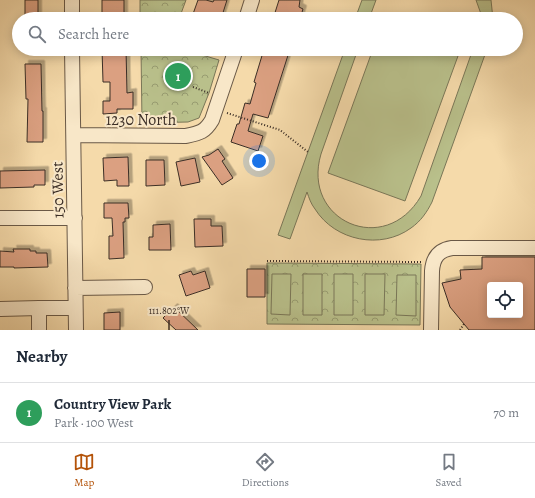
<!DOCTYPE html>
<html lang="en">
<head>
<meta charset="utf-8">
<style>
	body { margin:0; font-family:Alegreya,serif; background:#f6f6f7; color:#1f2937 }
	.controls { position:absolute; right:12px; bottom:12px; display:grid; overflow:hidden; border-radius:4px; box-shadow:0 2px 10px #0003 }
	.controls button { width:36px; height:36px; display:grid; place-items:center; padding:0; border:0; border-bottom:1px solid #e0e1e3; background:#fff; color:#1f2937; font:20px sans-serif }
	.you { position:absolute; left:259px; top:161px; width:14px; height:14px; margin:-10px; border:3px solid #fff; border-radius:50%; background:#1a73e8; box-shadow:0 0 0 6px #1a73e833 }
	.badge { display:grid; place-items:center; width:26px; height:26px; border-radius:50%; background:#b45309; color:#fff; font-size:13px; font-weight:700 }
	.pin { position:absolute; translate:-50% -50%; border:2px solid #fff; box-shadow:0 1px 4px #0006 }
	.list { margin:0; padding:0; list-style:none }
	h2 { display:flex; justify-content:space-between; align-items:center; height:52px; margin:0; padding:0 16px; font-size:17px }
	h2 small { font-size:13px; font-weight:400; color:#747a83 }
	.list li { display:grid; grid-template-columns:26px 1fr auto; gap:12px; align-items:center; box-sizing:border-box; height:60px; padding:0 16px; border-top:1px solid #e0e1e3 }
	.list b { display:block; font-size:15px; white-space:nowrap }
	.list p { margin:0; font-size:13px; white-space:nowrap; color:#747a83 }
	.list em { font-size:13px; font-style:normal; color:#747a83 }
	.icon { flex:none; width:22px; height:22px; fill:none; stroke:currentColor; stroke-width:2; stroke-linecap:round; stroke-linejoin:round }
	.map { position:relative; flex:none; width:535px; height:330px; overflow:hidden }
	.search { position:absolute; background:#fff; box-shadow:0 2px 10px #0003; left:12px; right:12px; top:12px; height:44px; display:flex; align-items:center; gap:10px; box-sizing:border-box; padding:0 14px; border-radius:22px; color:#747a83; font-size:15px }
	.sheet { height:112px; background:#fff }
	nav { display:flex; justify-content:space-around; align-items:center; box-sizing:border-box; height:56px; border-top:1px solid #e0e1e3; background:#fff; font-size:11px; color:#747a83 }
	nav a { display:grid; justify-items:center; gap:2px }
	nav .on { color:#b45309 }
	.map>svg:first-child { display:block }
	.forest { fill:url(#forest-crowns); stroke:#7a7758 }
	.garden { fill:#b9c08b; stroke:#7a7758 }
	.building { fill:#dba081; stroke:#3b2e26; fill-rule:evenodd; filter:url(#shadow) }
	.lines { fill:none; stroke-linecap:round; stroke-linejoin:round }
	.minor-casing { stroke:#6a5947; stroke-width:16 }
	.path { stroke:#3b2e26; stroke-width:2; stroke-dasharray:1 2; stroke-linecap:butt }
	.minor { stroke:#f8e7c8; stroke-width:14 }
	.ticks { fill:none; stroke:#3b2e26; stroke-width:1.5 }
	.labels { text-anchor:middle; stroke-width:4; stroke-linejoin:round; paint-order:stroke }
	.street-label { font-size:16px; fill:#3b2e26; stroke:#f8e7c8 }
	.ticks-label { font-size:10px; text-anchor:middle; fill:#3b2e26; stroke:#f8e7c8; stroke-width:4; stroke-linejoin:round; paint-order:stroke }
</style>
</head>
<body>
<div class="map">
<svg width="535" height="330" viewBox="0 0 535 330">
	<defs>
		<pattern id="forest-crowns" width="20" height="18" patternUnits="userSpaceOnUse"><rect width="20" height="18" fill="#b9c08b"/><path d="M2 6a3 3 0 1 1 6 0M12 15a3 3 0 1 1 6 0" fill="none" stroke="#989c71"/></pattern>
		<filter id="shadow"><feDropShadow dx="3.5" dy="-3.5" stdDeviation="0" flood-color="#0004"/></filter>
	</defs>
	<rect width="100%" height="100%" fill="#f5daaa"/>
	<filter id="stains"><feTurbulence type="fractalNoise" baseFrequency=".005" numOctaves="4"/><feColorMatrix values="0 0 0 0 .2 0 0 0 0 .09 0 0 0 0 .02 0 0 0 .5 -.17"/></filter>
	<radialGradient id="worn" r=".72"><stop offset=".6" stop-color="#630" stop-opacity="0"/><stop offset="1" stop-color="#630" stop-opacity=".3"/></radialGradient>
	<path class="forest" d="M140 0H186L179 19H140Z
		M141 49H182L219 60 209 93 199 118 188 122 142 123Z
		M267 263 421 264 420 325 267 324Z"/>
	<path class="garden" d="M362 0H376L369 19H355Z
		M476 0H491L493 19H480L481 14Z
		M345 49H358L321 154C301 221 385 258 421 196L473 49H487L432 202C427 212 421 221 411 228 381 250 335 241 315 209 311 204 309 198 307 192L290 239 278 235Z
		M373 49H439L458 56 405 201 328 173Z
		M272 274H291L290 315 271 314Z
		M303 274H322V315H303Z
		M334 274H353V315H334Z
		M365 274H385L384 315H365Z
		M397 275H416V316L396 315Z"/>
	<path class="building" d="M25 0H38V19H25Z
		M102 0H124V17H119V19H102Z
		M198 0H206L213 2 214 0H227L221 19H210L193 14Z
		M279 0H300L299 7 303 9 300 19H273Z
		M102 49H126L127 93 133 92V109H117V113L103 114V101H110V82H103Z
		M264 49H290L268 118 253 114 248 131 263 136 258 151 231 142 237 124H239L245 103 250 104 256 83 254 82Z
		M25 64H41L42 111H43V142H27L28 99H26Z
		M218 149 225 159 222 161 233 178 222 185 202 157 209 155Z
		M128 157 129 186H117V180L104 181 103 158Z
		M195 158 200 182 181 186 176 162Z
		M146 160H164L165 185 146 186Z
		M45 170V185H34V187L0 188V171Z
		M104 203H128L129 218H125V222H123L124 258 109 259V236H113L112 218H104Z
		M194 219H211V226H222L223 246 195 247Z
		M170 224 171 250H149V237H153V225Z
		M13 249H30V251H36V253H47L48 267 14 268V267H0V251L14 252Z
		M482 257H535V330H469L450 307 442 283 461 279 460 270 482 269ZM490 285H520V315H490Z
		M247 269H265V297H247Z
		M191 271 193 275 205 271 210 288 186 296 179 275Z
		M174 307 198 330H176L163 318Z
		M120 312V330H104V313Z"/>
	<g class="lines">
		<defs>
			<path id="minor" d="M72 0V19
				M246 19 252 0
				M72 49 76 330
				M74 135 186 136C200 133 205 132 212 120L236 49
				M0 218H75
				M75 288 145 287
				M39 308H75
				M0 309 39 308V330
				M431 330 432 271C433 257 439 250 452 248H535"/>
		</defs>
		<use href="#minor" class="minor-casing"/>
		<path class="path" d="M193 87 209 93
			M227 113 280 130 308 152
			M267 261 421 262
			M460 330 464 324"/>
		<use href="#minor" class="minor"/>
	</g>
	<path class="ticks" d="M169 320V330"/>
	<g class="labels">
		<g class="street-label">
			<text x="141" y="125">1230 North</text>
			<text transform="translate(57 190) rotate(-91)" y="6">150 West</text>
		</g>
	</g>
	<g class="ticks-label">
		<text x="169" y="314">111.802°W</text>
	</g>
	<rect width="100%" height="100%" filter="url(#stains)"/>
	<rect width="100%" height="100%" fill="url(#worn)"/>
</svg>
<div class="controls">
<button><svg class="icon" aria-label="locate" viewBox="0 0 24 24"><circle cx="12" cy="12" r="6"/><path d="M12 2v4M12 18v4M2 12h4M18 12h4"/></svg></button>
</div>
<div class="you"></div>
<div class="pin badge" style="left:178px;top:76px;background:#2e9e5b">1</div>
<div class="search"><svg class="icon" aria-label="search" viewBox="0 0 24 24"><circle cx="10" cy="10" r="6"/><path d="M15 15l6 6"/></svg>Search here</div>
</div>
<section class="sheet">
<h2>Nearby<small></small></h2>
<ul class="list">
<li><span class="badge" style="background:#2e9e5b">1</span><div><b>Country View Park</b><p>Park · 100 West</p></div><em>70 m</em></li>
</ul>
</section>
<nav>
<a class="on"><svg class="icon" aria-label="map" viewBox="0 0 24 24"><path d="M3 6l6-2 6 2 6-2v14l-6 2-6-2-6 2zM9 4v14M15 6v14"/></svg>Map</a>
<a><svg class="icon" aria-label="directions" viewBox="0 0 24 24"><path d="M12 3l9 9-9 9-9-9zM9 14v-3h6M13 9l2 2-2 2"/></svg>Directions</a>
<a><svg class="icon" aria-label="saved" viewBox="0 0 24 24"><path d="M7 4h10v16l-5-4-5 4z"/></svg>Saved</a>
</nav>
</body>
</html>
